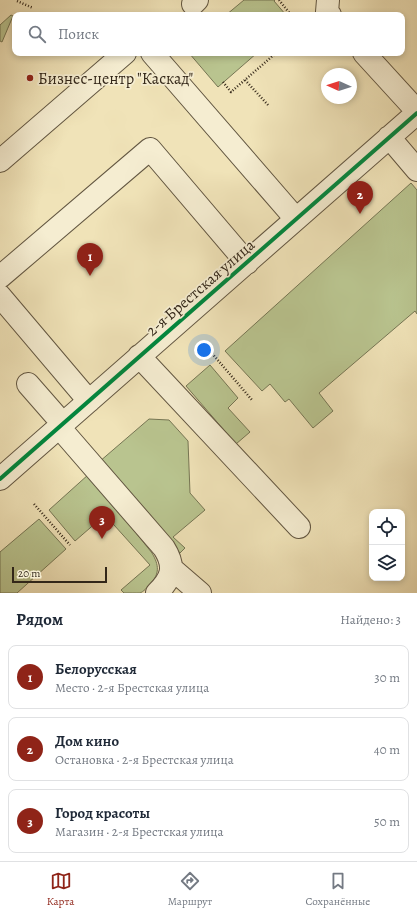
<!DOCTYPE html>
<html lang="ru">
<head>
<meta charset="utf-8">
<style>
	body { margin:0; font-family:Alegreya,serif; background:#f6f6f7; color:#1f2937 }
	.controls { position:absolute; right:12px; bottom:12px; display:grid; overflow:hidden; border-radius:8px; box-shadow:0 2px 6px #0003 }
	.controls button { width:36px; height:36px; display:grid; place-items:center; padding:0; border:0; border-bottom:1px solid #e0e1e3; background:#fff; color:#1f2937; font:20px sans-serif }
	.compass { position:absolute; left:321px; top:68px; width:36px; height:36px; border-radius:50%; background:#fff; box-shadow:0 2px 6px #0003; rotate:273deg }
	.scale { position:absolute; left:12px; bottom:10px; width:95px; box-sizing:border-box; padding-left:4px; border:2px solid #332719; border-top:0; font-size:11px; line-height:14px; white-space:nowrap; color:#332719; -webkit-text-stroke:3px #f5edd1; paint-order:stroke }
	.you { position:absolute; left:204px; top:350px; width:14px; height:14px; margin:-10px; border:3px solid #fff; border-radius:50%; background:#1a73e8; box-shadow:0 0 0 6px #1a73e833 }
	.badge { display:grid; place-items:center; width:26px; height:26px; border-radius:50%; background:#8f2418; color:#fff; font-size:13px; font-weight:700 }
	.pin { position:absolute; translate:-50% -33px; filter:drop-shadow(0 1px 2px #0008) }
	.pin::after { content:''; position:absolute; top:21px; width:14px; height:12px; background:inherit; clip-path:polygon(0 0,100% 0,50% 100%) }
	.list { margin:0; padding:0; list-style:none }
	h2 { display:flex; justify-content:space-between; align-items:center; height:52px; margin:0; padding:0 16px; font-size:17px }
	h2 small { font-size:13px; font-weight:400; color:#747a83 }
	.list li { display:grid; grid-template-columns:26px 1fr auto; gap:12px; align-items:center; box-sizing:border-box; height:64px; margin:0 8px 8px; padding:0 8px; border:1px solid #e0e1e3; border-radius:8px }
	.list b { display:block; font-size:15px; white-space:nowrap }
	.list p { margin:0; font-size:13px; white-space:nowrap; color:#747a83 }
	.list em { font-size:13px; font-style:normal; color:#747a83 }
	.icon { flex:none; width:22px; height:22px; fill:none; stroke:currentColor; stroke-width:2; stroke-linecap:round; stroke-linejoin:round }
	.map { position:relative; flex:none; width:417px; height:593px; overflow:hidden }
	.search { position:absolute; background:#fff; box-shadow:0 2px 6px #0003; left:12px; right:12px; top:12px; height:44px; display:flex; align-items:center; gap:10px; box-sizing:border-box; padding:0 14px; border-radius:8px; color:#747a83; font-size:15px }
	.sheet { height:268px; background:#fff }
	nav { display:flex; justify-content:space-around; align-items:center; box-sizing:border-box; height:56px; border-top:1px solid #e0e1e3; background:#fff; font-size:11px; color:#747a83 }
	nav a { display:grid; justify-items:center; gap:2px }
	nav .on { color:#8f2418 }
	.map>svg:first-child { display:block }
	.green { fill:#b9c48f; stroke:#767654 }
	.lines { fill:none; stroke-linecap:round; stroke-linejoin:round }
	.minor-casing { stroke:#625641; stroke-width:24 }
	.path { stroke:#332719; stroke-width:2.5; stroke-dasharray:1 2; stroke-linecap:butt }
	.minor { stroke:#f5edd1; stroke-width:22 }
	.cycleway-casing { stroke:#f5edd1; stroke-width:6 }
	.cycleway { stroke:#00873e; stroke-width:4 }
	.poi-dot { fill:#8f2418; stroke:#f5edd1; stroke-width:1.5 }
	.labels { text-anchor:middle; stroke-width:3.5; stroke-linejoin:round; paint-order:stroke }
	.poi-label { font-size:16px; fill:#332719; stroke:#f5edd1; text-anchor:start }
	.street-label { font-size:16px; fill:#332719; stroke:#f5edd1 }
</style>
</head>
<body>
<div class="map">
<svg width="417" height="593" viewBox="0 0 417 593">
	<rect width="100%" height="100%" fill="#f0e3b8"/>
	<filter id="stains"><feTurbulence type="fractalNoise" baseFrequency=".005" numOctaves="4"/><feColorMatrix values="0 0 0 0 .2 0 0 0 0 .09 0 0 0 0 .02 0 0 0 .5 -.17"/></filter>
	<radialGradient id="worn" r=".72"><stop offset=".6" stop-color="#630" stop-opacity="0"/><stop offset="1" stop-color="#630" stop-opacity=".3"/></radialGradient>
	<path class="green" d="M244 0H275L274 1 286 15H226Z
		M11 15 13 16 2 42 0 41V25Z
		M189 53H257L218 87Z
		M411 183 417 190V314L415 311 319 393 333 411 313 428 289 399 285 402 270 384 262 391 225 351Z
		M210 365 238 398 228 408 250 432 236 444 186 386Z
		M149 419 169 420 188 441 190 493 205 510 173 537 185 548 180 553 99 462Z
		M89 474 152 553C159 565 160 574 150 584 148 587 143 592 140 593 136 593 129 593 124 593L121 590 150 565 105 515 75 541 49 510Z
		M39 519 66 549 17 593H0V552Z"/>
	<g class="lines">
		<defs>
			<path id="minor" d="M328 0 327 12 330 15
				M193 4 197 0
				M152 53 296 219
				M364 53 417 111
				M389 137 417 170
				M0 161 125 53
				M0 277 150 149 247 263
				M0 296 89 401
				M139 356 299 527
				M28 384 63 424
				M59 427 164 548C176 567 172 578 157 593
				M0 479 417 113
				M171 568 200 593"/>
		</defs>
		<use href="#minor" class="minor-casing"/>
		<path class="path" d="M279 0 291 15
			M17 1 33 8
			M245 80 269 106
			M223 82 231 92 276 53
			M210 351 252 400
			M34 504 70 545"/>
		<use href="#minor" class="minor"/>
		<defs>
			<path id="cycleway" d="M0 479 417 113"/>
		</defs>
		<use href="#cycleway" class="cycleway-casing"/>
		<use href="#cycleway" class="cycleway"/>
	</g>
	<circle class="poi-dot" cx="30" cy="78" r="4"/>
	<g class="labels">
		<g class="poi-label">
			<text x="38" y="84">Бизнес-центр "Каскад"</text>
		</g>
		<g class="street-label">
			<text transform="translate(200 287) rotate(-41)" y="6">2-я Брестская улица</text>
		</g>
	</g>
	<rect width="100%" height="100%" filter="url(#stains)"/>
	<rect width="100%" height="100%" fill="url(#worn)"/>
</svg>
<div class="controls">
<button><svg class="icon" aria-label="locate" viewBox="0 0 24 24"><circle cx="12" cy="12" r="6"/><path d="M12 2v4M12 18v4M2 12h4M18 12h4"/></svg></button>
<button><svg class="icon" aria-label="layers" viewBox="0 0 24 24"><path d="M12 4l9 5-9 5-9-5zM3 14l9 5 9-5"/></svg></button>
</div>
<svg class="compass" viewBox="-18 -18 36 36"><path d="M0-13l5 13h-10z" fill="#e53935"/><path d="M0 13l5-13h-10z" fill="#747a83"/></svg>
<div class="scale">20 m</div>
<div class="you"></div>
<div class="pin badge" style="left:90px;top:276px">1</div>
<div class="pin badge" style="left:360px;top:214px">2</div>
<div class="pin badge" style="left:102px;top:539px">3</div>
<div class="search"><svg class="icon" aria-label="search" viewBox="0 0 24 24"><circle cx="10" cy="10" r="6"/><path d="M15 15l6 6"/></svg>Поиск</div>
</div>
<section class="sheet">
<h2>Рядом<small>Найдено: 3</small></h2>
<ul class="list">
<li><span class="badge">1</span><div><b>Белорусская</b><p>Место · 2-я Брестская улица</p></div><em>30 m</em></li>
<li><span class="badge">2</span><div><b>Дом кино</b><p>Остановка · 2-я Брестская улица</p></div><em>40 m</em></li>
<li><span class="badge">3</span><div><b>Город красоты</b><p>Магазин · 2-я Брестская улица</p></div><em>50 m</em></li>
</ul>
</section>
<nav>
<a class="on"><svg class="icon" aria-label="map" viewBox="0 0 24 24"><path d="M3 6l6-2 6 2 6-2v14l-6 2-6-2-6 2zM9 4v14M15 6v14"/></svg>Карта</a>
<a><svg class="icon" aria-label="directions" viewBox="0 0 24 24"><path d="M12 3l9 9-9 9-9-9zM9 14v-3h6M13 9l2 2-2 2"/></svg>Маршрут</a>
<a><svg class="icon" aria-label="saved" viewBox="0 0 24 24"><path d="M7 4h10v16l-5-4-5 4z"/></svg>Сохранённые</a>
</nav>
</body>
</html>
